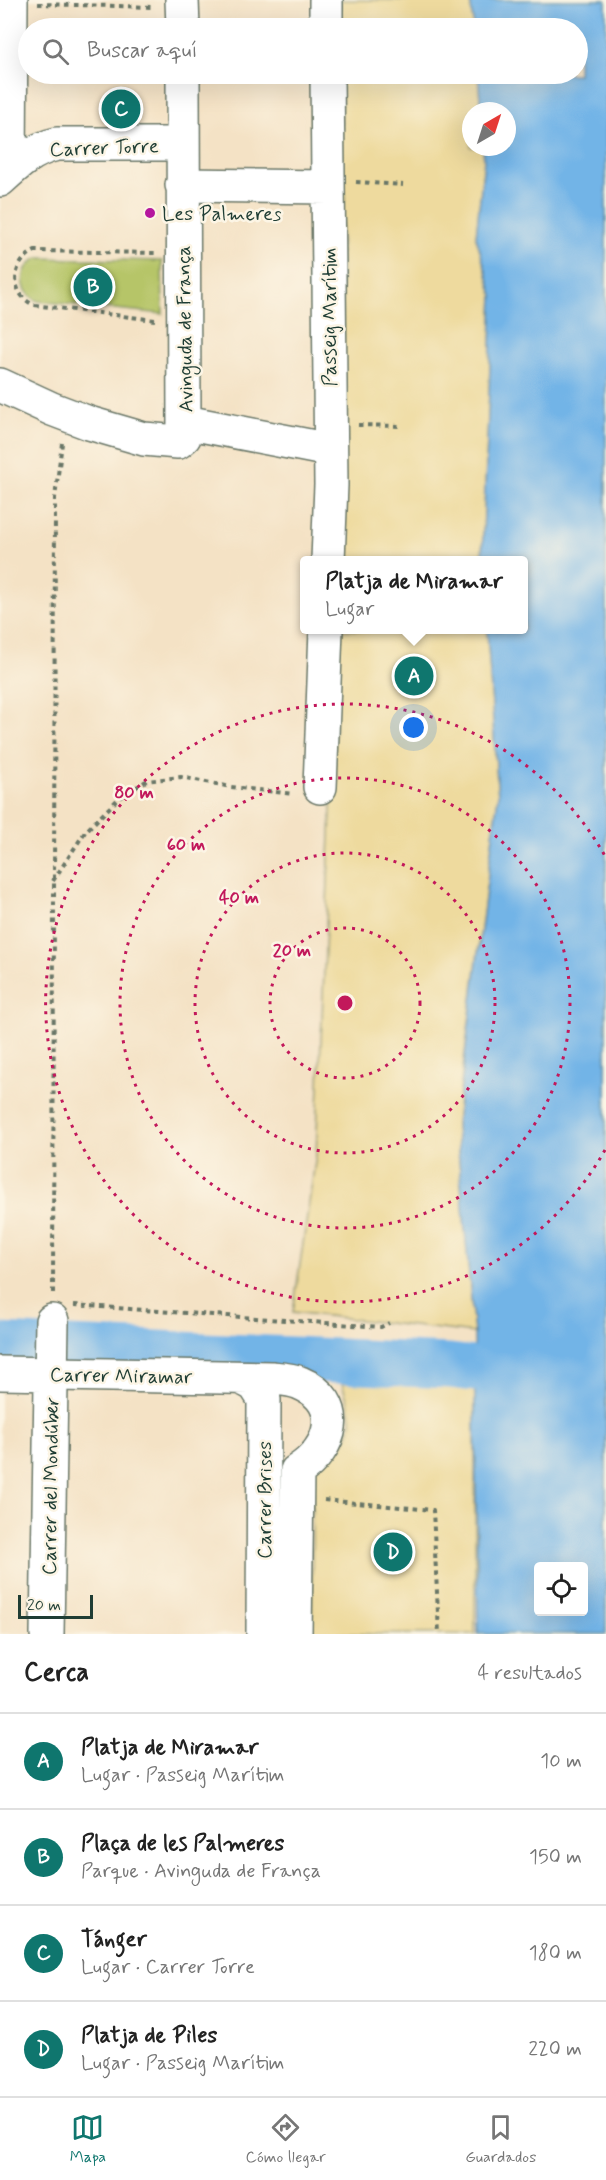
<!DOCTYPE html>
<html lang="es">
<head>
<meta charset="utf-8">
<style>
	body { margin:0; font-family:Mynerve,sans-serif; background:#f2f2f2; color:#222 }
	.controls { position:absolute; right:18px; bottom:18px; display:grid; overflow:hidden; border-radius:6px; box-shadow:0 6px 24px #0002 }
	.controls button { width:54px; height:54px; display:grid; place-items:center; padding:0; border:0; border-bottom:2px solid #e0e0e0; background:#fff; color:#222; font:30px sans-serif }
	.compass { position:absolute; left:462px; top:102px; width:54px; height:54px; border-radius:50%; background:#fff; box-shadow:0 6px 24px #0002; rotate:39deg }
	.scale { position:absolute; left:18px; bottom:15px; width:75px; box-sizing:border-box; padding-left:6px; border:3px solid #1f3d34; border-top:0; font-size:16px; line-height:21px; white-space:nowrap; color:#1f3d34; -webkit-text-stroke:4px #fcf5e5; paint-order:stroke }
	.you { position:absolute; left:414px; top:728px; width:21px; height:21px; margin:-15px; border:4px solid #fff; border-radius:50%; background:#1a73e8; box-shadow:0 0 0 9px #1a73e833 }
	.badge { display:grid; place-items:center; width:39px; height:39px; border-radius:50%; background:#0f766e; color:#fff; font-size:20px; font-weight:700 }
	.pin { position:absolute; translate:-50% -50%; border:3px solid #fff; box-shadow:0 2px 6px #0006 }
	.popup { position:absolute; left:300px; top:556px; width:228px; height:78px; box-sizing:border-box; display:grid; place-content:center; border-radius:6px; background:#fff; filter:drop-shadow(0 2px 4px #0005); font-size:20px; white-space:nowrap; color:#767676 }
	.popup b { font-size:22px; color:#222 }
	.popup::after { content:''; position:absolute; left:50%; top:100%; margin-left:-12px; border:12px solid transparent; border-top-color:#fff }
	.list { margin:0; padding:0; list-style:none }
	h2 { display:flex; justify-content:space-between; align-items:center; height:78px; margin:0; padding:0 24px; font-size:26px }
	h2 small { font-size:20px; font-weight:400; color:#767676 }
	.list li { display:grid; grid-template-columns:39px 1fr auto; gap:18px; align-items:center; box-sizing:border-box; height:96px; padding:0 24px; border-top:2px solid #e0e0e0 }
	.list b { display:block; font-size:22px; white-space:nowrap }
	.list p { margin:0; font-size:20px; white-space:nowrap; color:#767676 }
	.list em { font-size:20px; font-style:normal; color:#767676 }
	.icon { flex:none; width:33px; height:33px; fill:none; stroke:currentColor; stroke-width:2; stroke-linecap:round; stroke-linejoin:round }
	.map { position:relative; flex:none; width:606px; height:1634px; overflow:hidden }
	.search { position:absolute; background:#fff; box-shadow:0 6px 24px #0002; left:18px; right:18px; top:18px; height:66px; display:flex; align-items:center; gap:15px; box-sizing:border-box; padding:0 21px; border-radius:33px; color:#767676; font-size:22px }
	.sheet { height:462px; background:#fff }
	nav { display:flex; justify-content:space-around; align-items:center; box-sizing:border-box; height:84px; border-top:2px solid #e0e0e0; background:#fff; font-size:16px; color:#767676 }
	nav a { display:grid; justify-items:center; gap:3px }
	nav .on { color:#0f766e }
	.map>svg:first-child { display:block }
	.green { fill:#b6c567; stroke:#6a814e; stroke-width:1.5 }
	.sand { fill:#eeda9e; stroke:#868c69; stroke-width:1.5 }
	.water { fill:#72b4e7; stroke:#48788e; stroke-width:1.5; fill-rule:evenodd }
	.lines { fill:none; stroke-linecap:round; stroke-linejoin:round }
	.river { stroke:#72b4e7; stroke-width:45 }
	.minor-casing { stroke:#6a7767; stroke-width:36 }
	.path { stroke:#6a7767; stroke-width:4; stroke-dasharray:4.5 4.5; stroke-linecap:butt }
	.minor { stroke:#fff; stroke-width:33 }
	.ring { fill:none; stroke:#c2185b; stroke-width:3; stroke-dasharray:3 6 }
	.poi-dot { fill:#b5179e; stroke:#fcf5e5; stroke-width:2 }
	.labels { text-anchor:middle; stroke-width:5; stroke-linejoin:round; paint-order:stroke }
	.street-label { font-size:20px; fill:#1f3d34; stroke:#fcf5e5 }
	.poi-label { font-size:20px; fill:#1f3d34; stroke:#fcf5e5; text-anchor:start }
	.centre { fill:#c2185b; stroke:#fcf5e5; stroke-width:3 }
	.ring-label { font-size:18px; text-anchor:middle; font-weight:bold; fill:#c2185b; stroke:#fcf5e5; stroke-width:5; stroke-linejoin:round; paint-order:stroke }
</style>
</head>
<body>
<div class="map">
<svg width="606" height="1634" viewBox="0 0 606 1634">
	<rect width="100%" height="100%" fill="#fcf5e5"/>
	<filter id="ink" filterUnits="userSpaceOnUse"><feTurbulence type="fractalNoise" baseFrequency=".0167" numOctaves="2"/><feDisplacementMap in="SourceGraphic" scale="12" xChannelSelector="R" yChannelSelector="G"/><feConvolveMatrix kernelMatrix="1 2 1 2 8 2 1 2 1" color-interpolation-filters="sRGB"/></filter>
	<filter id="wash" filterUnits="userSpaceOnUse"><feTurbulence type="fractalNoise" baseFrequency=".008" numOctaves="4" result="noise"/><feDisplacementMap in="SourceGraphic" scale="24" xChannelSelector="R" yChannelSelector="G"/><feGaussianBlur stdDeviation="1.35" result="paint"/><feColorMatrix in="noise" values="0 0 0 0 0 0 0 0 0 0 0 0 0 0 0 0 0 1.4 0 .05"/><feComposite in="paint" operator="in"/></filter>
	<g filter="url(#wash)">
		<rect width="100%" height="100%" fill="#f4e2c5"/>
		<path class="green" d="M38 258 162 261 163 314 38 301C18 291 19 268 38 258Z"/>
		<path class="sand" d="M340 0H470L474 28H340Z
			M341 74H478L481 111H471V147H483L484 160 476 237 493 295 482 560H342Z
			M339 630H487L498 796 456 1122 474 1333 293 1312 316 1155Z
			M342 1383 475 1384V1634H312V1470C330 1458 351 1444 351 1420 351 1409 345 1394 342 1383Z"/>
		<path class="water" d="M470 0H606V1634H478L474 1333 456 1127 498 796 487 630H524V560H482L493 295 476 237 484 160 483 147H507V111H481L478 74H578V28H474ZM538 1566H584V1612H538Z"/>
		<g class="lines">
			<path class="river" d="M0 1346 450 1366 474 1369"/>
		</g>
	</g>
	<g filter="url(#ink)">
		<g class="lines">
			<defs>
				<path id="minor" d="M182 0 183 28
					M326 0V28
					M327 74 331 485 328 560
					M10 170 11 0
					M0 180C17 164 33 149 57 144H183
					M182 185 328 187
					M0 385 52 409 89 423 144 439 178 442 184 437 183 74
					M185 422 330 450
					M320 787 326 630
					M0 1373 271 1378C280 1379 291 1379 300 1383 346 1402 333 1449 297 1471L295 1634
					M242 1378 255 1385 264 1399 263 1634
					M47 1634 52 1321"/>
			</defs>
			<use href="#minor" class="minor-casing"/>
			<path class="path" d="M38 4 154 7
				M356 182 403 185
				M155 320 34 305C9 294 11 262 35 251L155 253
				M358 425 400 426
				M53 881 85 832 118 799 146 781 181 777 231 787 293 794
				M53 1293 55 498 62 443
				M74 1305 381 1327 389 1323
				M324 1500 433 1510 439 1634"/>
			<use href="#minor" class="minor"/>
		</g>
	</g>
	<g class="ring">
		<circle cx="345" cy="1003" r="75"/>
		<circle cx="345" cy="1003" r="150"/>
		<circle cx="345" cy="1003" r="225"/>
		<path d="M605 1150A299 299 0 1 1 605 856"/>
	</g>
	<circle class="poi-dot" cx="150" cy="213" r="6"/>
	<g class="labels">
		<g class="street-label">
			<text transform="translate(104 147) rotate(-2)" y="7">Carrer Torre</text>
			<text transform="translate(329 317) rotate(-90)" y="7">Passeig Marítim</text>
			<text transform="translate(184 329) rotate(-91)" y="7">Avinguda de França</text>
			<text transform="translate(121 1375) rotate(1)" y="7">Carrer Miramar</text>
			<text transform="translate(50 1486) rotate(-89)" y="7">Carrer del Mondúber</text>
			<text transform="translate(264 1500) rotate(-90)" y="7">Carrer Brises</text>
		</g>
		<g class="poi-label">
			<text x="162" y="220">Les Palmeres</text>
		</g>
	</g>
	<circle cx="345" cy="1003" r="9" class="centre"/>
	<g class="ring-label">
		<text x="134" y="798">80 m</text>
		<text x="186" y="850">60 m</text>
		<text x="239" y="903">40 m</text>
		<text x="292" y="956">20 m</text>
	</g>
</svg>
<div class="controls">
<button><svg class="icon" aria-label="locate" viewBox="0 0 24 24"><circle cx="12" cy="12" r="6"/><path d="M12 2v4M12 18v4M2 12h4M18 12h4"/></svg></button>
</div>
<svg class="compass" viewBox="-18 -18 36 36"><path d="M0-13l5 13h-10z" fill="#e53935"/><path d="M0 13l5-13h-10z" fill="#767676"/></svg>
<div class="scale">20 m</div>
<div class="you"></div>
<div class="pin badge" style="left:414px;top:676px">A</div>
<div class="popup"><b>Platja de Miramar</b>Lugar</div>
<div class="pin badge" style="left:93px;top:287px">B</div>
<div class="pin badge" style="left:121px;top:109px">C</div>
<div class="pin badge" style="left:393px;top:1552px">D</div>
<div class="search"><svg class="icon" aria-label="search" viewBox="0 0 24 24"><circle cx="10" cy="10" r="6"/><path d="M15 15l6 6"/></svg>Buscar aquí</div>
</div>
<section class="sheet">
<h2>Cerca<small>4 resultados</small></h2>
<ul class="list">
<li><span class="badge">A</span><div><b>Platja de Miramar</b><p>Lugar · Passeig Marítim</p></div><em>10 m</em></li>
<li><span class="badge">B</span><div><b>Plaça de les Palmeres</b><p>Parque · Avinguda de França</p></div><em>150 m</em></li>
<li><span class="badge">C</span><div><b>Tánger</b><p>Lugar · Carrer Torre</p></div><em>180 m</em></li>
<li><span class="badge">D</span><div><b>Platja de Piles</b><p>Lugar · Passeig Marítim</p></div><em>220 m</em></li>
</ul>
</section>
<nav>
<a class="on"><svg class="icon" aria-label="map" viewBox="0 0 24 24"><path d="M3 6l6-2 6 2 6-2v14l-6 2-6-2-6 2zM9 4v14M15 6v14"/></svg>Mapa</a>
<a><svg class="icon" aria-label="directions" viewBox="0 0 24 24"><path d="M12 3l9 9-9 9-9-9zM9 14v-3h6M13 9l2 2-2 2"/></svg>Cómo llegar</a>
<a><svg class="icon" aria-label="saved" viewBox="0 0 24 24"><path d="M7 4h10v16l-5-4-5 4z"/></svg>Guardados</a>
</nav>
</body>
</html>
